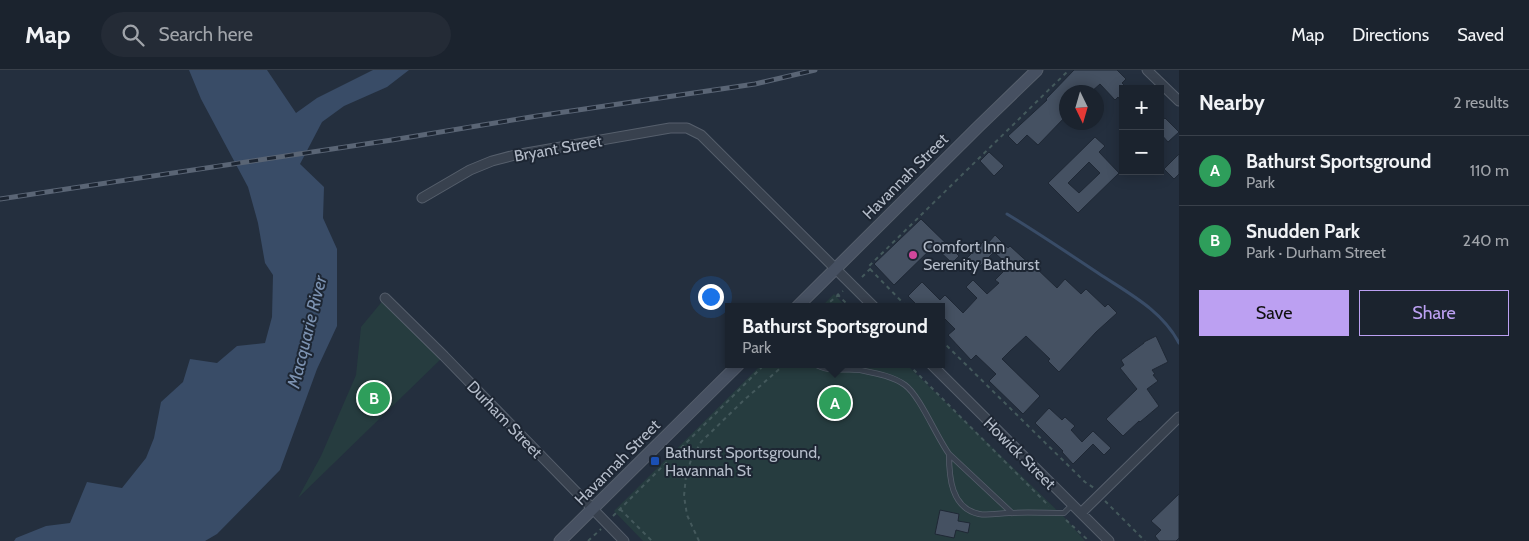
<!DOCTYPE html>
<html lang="en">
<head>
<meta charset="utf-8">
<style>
	body { margin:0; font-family:Cabin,sans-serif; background:#242b36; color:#f1f3f6 }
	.controls { position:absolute; right:15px; top:15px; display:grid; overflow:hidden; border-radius:0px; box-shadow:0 2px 12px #0003 }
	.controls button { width:45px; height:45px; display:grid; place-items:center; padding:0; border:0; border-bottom:1px solid #39404a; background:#1b232e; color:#f1f3f6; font:25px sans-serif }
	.compass { position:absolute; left:1059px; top:15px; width:45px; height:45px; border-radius:50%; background:#1b232e; box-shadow:0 2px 12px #0003; rotate:175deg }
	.you { position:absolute; left:710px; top:226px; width:18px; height:18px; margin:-12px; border:4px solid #fff; border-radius:50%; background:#1a73e8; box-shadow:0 0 0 8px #1a73e833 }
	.badge { display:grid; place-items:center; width:32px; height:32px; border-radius:50%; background:#bca0f2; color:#fff; font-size:16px; font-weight:700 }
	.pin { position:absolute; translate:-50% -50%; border:2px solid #fff; box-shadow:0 1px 5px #0006 }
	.popup { position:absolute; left:725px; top:233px; width:220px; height:65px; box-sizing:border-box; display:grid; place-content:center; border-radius:0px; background:#1b232e; filter:drop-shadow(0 1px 4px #0005); font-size:16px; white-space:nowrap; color:#a0a4aa }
	.popup b { font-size:19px; color:#f1f3f6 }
	.popup::after { content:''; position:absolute; left:50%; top:100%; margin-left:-10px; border:10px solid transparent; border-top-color:#1b232e }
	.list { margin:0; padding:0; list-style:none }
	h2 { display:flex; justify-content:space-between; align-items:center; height:65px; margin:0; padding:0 20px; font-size:21px }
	h2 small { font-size:16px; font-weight:400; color:#a0a4aa }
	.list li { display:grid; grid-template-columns:32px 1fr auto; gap:15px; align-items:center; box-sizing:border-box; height:70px; padding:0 20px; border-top:1px solid #39404a }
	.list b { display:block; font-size:19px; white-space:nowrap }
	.list p { margin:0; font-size:16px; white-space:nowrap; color:#a0a4aa }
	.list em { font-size:16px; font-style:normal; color:#a0a4aa }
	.actions { display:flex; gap:10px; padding:15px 20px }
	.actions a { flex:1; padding:11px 0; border:1px solid #bca0f2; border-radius:0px; text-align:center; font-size:18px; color:#bca0f2 }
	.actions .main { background:#bca0f2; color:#111 }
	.icon { flex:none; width:28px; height:28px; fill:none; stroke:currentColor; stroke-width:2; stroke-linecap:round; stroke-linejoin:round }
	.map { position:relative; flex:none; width:1179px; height:471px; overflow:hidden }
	header { display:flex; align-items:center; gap:30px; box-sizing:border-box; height:70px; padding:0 25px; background:#1b232e; border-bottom:1px solid #39404a }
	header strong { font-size:24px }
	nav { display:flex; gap:28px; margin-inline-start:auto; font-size:18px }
	.search { width:350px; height:45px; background:#242b36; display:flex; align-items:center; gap:12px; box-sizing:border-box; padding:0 18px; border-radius:28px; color:#a0a4aa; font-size:19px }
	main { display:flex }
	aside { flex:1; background:#1b232e }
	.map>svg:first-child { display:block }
	.green { fill:#263c3f }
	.water { fill:#394c67 }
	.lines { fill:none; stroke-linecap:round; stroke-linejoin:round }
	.stream { stroke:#394c67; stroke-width:3 }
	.building { fill:#455162; stroke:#1f2835; fill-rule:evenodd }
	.lane-casing { stroke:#565f6c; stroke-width:6 }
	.street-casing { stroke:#565f6c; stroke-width:11 }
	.secondary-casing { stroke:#565f6c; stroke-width:13 }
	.path { stroke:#44595c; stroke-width:2; stroke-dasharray:4 4; stroke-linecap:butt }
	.lane { stroke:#38414e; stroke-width:4.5 }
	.street { stroke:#38414e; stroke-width:9 }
	.secondary { stroke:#465061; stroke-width:11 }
	.rail-casing { stroke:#5a6575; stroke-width:5 }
	.rail { stroke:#1d2633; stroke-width:3; stroke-dasharray:9; stroke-linecap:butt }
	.hotel-dot { fill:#d1479c; stroke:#1d2633; stroke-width:2 }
	.transit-dot { fill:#1a4fb4; stroke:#1d2633; stroke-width:2 }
	.labels { text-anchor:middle; stroke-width:4; stroke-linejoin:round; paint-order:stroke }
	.street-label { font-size:16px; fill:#b4bcc9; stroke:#1d2633 }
	.poi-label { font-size:16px; fill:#b4bcc9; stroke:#1d2633; text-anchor:start }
	.water-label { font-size:18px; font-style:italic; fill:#7c92b1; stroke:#1d2633 }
</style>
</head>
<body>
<header>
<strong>Map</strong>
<div class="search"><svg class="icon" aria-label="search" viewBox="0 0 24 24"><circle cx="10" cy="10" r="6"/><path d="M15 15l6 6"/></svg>Search here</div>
<nav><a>Map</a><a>Directions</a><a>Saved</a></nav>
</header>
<main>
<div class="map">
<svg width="1179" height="471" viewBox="0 0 1179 471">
	<rect width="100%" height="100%" fill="#242f3e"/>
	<path class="green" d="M834 224 846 237H821Z
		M385 228 444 286 298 428 321 386 356 305 361 257Z
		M762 294H906L1065 448 1085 471H643L614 441Z"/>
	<path class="water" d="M189 0H267L296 43 317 28 373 0H409L387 17 344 36 322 52 300 94 324 117 323 148 337 179V256L317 299 280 400 217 464 205 471H14L16 468 46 456 70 453 87 412 122 418 146 388 154 368 161 332 183 312 190 289 217 293 237 276 265 273 272 247 273 205 265 193 258 153 248 117 201 29Z"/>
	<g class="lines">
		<path class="stream" d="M1007 144C1038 163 1068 183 1098 203 1128 223 1162 240 1179 273"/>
	</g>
	<path class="building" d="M1074 0H1117L1126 9 1122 13 1128 19H1123V33L1118 27 1115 30 1100 14 1091 22H1066V46L1038 75 1027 65 1017 75 1008 66 1047 30 1046 29Z
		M1165 48 1179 62 1168 72 1160 63V52Z
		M1095 67 1105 76 1099 82 1119 103 1078 143 1048 113ZM1089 92 1100 103 1079 123 1068 113Z
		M989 82 1004 96 994 106 980 91Z
		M1179 84V104L1174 109 1164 99Z
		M921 149 959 186 952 193 934 176 894 215 874 194Z
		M995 165 1008 178 1010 176 1033 197 1034 196 1057 218 1065 209 1081 224 1086 219 1105 237 1108 234 1117 243 1096 262 1059 302 1048 291 1050 289 1026 266 1010 281 1002 289 1040 326 1023 344 989 311 996 304 976 285 971 290 948 265 955 259 941 245V237H919L908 226 922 212 940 230 945 225 963 243 977 228 966 217 973 210 987 224 999 213 995 210 1009 196 994 182 972 204 961 194 985 170 988 173Z
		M1156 266 1168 292 1152 300 1155 304 1153 305 1158 311 1147 319 1159 336 1140 352 1139 351 1123 366 1106 349 1137 319 1120 298 1124 295 1121 290 1144 273V272Z
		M1049 338 1062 350 1065 347 1075 356 1071 360 1082 372 1093 361 1111 378 1104 385 1093 374 1073 394 1062 382 1063 381 1035 353Z
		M1179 424V468L1176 471H1159L1155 466 1161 460 1151 451Z
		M940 440 959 444 958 451 970 453 968 463 956 460 954 468 935 464Z"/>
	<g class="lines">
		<defs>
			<path id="lane" d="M815 294C829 303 845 298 860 300 875 303 893 306 905 315 920 326 936 366 949 384L1012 443
				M949 384C949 407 951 438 979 444 988 446 1000 443 1009 443 1027 442 1046 443 1064 443L1072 435"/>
			<path id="street" d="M1147 0 1179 31
				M422 128 470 100 492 91 515 85 670 58H687L701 65 874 237
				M385 228 444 286 624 471
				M931 294 1109 471
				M1081 443 1179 347"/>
			<path id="secondary" d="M797 237 978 57 1037 0
				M560 471 739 294"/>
		</defs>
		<use href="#lane" class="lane-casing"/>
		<use href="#street" class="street-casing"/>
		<use href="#secondary" class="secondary-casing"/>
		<path class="path" d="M870 199 907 237
			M862 207 870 199 868 197 1069 0
			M837 224 850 237
			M824 237 843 221
			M941 270 1085 412 1094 418
			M908 294 1049 436
			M1105 431 1145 471
			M620 439 652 471
			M613 446 765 294
			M1066 450 1089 471
			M588 471 601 459
			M699 471 687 445 684 426 686 406 691 390 701 372 743 331 785 294"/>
		<use href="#lane" class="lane"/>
		<use href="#street" class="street"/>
		<use href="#secondary" class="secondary"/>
		<defs>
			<path id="rail" d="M0 129 392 70 537 46 755 14 815 0"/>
		</defs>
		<use href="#rail" class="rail-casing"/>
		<use href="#rail" class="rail"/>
	</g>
	<circle class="hotel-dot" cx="913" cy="185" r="5"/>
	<rect class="transit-dot" x="650" y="386" width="10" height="10" rx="2.5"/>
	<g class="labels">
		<g class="street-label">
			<text transform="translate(558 78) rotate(-10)" y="6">Bryant Street</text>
			<text transform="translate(905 106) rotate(-45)" y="6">Havannah Street</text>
			<text transform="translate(505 349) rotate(46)" y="6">Durham Street</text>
			<text transform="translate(1020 383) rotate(45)" y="6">Howick Street</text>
			<text transform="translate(617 392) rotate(-45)" y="6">Havannah Street</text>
		</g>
		<g class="poi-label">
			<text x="923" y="182">Comfort Inn<tspan x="923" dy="18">Serenity Bathurst</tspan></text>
			<text x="665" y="388">Bathurst Sportsground,<tspan x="665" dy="18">Havannah St</tspan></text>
		</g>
		<g class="water-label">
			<text transform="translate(307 262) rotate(-76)" y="6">Macquarie River</text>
		</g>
	</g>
</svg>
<div class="controls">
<button>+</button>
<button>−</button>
</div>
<svg class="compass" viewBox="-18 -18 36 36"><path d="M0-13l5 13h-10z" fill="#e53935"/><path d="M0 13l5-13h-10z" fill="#a0a4aa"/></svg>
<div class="you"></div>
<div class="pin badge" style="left:835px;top:333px;background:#2e9e5b">A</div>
<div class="popup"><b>Bathurst Sportsground</b>Park</div>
<div class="pin badge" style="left:374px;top:328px;background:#2e9e5b">B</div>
</div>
<aside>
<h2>Nearby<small>2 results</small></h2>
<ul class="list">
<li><span class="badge" style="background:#2e9e5b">A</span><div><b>Bathurst Sportsground</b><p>Park</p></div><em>110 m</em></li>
<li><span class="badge" style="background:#2e9e5b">B</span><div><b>Snudden Park</b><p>Park · Durham Street</p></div><em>240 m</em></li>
</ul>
<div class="actions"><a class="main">Save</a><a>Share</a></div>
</aside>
</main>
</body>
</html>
